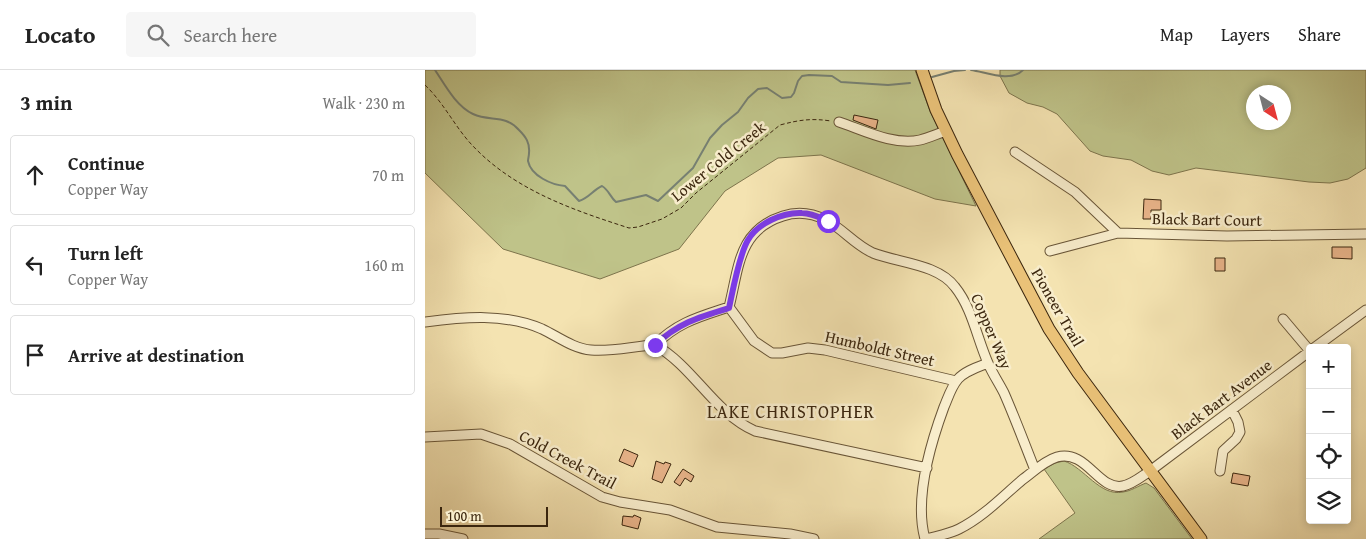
<!DOCTYPE html>
<html lang="en">
<head>
<meta charset="utf-8">
<style>
	body { margin:0; font-family:"Gentium Book Plus",serif; background:#f6f6f6; color:#222 }
	.controls { position:absolute; right:15px; bottom:15px; display:grid; overflow:hidden; border-radius:5px; box-shadow:0 2px 8px #0003 }
	.controls button { width:45px; height:45px; display:grid; place-items:center; padding:0; border:0; border-bottom:1px solid #e0e0e0; background:#fff; color:#222; font:25px sans-serif }
	.compass { position:absolute; left:821px; top:15px; width:45px; height:45px; border-radius:50%; background:#fff; box-shadow:0 2px 8px #0003; rotate:144deg }
	.scale { position:absolute; left:15px; bottom:12px; width:108px; box-sizing:border-box; padding-left:5px; border:2px solid #3b260e; border-top:0; font-size:14px; line-height:18px; white-space:nowrap; color:#3b260e; -webkit-text-stroke:4px #f8edcc; paint-order:stroke }
	.stop { position:absolute; width:15px; height:15px; margin:-11px; border:4px solid #7c3aed; border-radius:50%; background:#fff }
	.stop.end { background:#7c3aed; border-color:#fff; box-shadow:0 1px 5px #0008 }
	.list { margin:0; padding:0; list-style:none }
	h2 { display:flex; justify-content:space-between; align-items:center; height:65px; margin:0; padding:0 20px; font-size:21px }
	h2 small { font-size:16px; font-weight:400; color:#767676 }
	.list li { display:grid; grid-template-columns:32px 1fr auto; gap:15px; align-items:center; box-sizing:border-box; height:80px; margin:0 10px 10px; padding:0 10px; border:1px solid #e0e0e0; border-radius:5px }
	.list b { display:block; font-size:19px; white-space:nowrap }
	.list p { margin:0; font-size:16px; white-space:nowrap; color:#767676 }
	.list em { font-size:16px; font-style:normal; color:#767676 }
	.icon { flex:none; width:28px; height:28px; fill:none; stroke:currentColor; stroke-width:2; stroke-linecap:round; stroke-linejoin:round }
	.map { position:relative; flex:none; width:941px; height:469px; overflow:hidden }
	header { display:flex; align-items:center; gap:30px; box-sizing:border-box; height:70px; padding:0 25px; background:#fff; border-bottom:1px solid #e0e0e0 }
	header strong { font-size:24px }
	nav { display:flex; gap:28px; margin-inline-start:auto; font-size:18px }
	.search { width:350px; height:45px; background:#f6f6f6; display:flex; align-items:center; gap:12px; box-sizing:border-box; padding:0 18px; border-radius:5px; color:#767676; font-size:19px }
	main { display:flex }
	aside { flex:1; background:#fff }
	.map>svg:first-child { display:block }
	.green { fill:#bfc389; stroke:#7d744c; fill-rule:evenodd }
	.lines { fill:none; stroke-linecap:round; stroke-linejoin:round }
	.stream { stroke:#778072; stroke-width:2 }
	.building { fill:#e8b389; stroke:#3b260e }
	.minor-casing { stroke:#695537; stroke-width:11 }
	.major-casing { stroke:#3b260e; stroke-width:13 }
	.path { stroke:#3b260e; stroke-width:1; stroke-dasharray:4 2.5; stroke-linecap:butt }
	.minor { stroke:#f8edcc; stroke-width:9 }
	.major { stroke:#eac278; stroke-width:11 }
	.route { stroke:#7c3aed; stroke-width:6 }
	.labels { text-anchor:middle; stroke-width:5; stroke-linejoin:round; paint-order:stroke }
	.street-label { font-size:16px; fill:#3b260e; stroke:#f8edcc }
	.neighbourhood-label { font-size:18px; letter-spacing:1px; fill:#3b260e; stroke:#f8edcc }
</style>
</head>
<body>
<header>
<strong>Locato</strong>
<div class="search"><svg class="icon" aria-label="search" viewBox="0 0 24 24"><circle cx="10" cy="10" r="6"/><path d="M15 15l6 6"/></svg>Search here</div>
<nav><a>Map</a><a>Layers</a><a>Share</a></nav>
</header>
<main>
<aside>
<h2>3 min<small>Walk · 230 m</small></h2>
<ul class="list">
<li><svg class="icon" aria-label="ahead" viewBox="0 0 24 24"><path d="M12 20V5M6 11l6-6 6 6"/></svg><div><b>Continue</b><p>Copper Way</p></div><em>70 m</em></li>
<li><svg class="icon" aria-label="left" viewBox="0 0 24 24"><path d="M17 20v-9H6M10 6l-5 5 5 5"/></svg><div><b>Turn left</b><p>Copper Way</p></div><em>160 m</em></li>
<li><svg class="icon" aria-label="arrive" viewBox="0 0 24 24"><path d="M6 21V4h12l-3 4 3 4H6"/></svg><div><b>Arrive at destination</b></div></li>
</ul>
</aside>
<div class="map">
<svg width="941" height="469" viewBox="0 0 941 469">
	<rect width="100%" height="100%" fill="#f4e3b1"/>
	<filter id="stains"><feTurbulence type="fractalNoise" baseFrequency=".004" numOctaves="4"/><feColorMatrix values="0 0 0 0 .2 0 0 0 0 .09 0 0 0 0 .02 0 0 0 .5 -.17"/></filter>
	<radialGradient id="worn" r=".72"><stop offset=".6" stop-color="#630" stop-opacity="0"/><stop offset="1" stop-color="#630" stop-opacity=".3"/></radialGradient>
	<path class="green" d="M0 0H490L505 41 551 136 510 129 396 85 353 88 300 121 254 179 175 209 78 179 0 103Z
		M575 0H941V98L923 109 905 113 884 112 771 98 744 105 727 101 706 90 678 86 665 81 632 44 618 37 602 33 584 23 575 6ZM858 22V52H828V22Z
		M639 391C659 397 675 427 698 422 706 421 713 416 721 413L729 418 767 469H614L650 443 619 399 630 393Z"/>
	<g class="lines">
		<path class="stream" d="M10 0C20 15 31 36 48 44 65 52 80 44 94 60 101 67 105 73 104 83 104 86 103 89 103 91 106 106 127 115 140 116L154 131C164 128 168 120 177 116 184 120 185 127 191 132L221 125 233 131 268 98 285 68 297 55 313 42 323 28 333 19 342 18 357 28 366 27 369 23 373 11 377 6 384 5 407 6 416 12 463 15 485 13
			M546 0C561 2 585 13 598 0
			M507 7 529 1 540 0"/>
	</g>
	<path class="building" d="M429 45 453 50 451 59 428 50Z
		M719 129 736 130V140H726V149H718Z
		M907 177H927V189L907 188Z
		M790 188H800V201H790Z
		M199 379 213 385 208 397 194 391Z
		M231 391 239 394 240 392 246 394 237 413 227 409Z
		M258 399 269 406 266 412 260 408 255 416 249 412Z
		M808 403 825 406 823 416 806 413Z
		M209 445 216 448 213 459 197 455 198 446 208 447Z"/>
	<g class="lines">
		<defs>
			<path id="minor" d="M414 52C438 60 469 76 495 70 503 68 512 64 521 61
				M590 82 650 122 693 163
				M625 181 693 163 802 166 941 164
				M304 237 329 271 347 283H357L383 278 400 280 531 311
				M0 252C39 247 80 243 117 259 132 266 149 279 166 280 187 282 209 276 230 275 269 297 289 343 330 361L502 398
				M230 275C253 252 274 247 304 237 314 198 313 160 358 146 373 141 387 143 401 150 418 159 430 175 448 183 474 193 513 194 530 217 547 238 552 268 563 293 567 303 574 313 579 323 590 348 600 375 610 400
				M889 278 941 240
				M0 367 56 364 85 374 177 427 195 432 245 440 292 457 365 464 389 469
				M795 401 798 381 811 369 815 362 813 352 807 340
				M0 464H14L38 469
				M500 469C489 429 505 375 519 337 523 328 526 317 533 309 540 301 553 297 563 293
				M501 469C512 466 524 464 534 459 558 447 577 427 597 410 608 402 619 391 632 387 662 379 673 421 698 416 708 414 717 406 725 401L885 281 858 249"/>
			<path id="major" d="M497 0 511 40 532 84 624 259 653 303 776 469"/>
		</defs>
		<use href="#minor" class="minor-casing"/>
		<use href="#major" class="major-casing"/>
		<path class="path" d="M0 15C19 33 30 57 47 75 89 120 148 140 204 158L213 157 237 149 256 138 271 123 355 55C374 50 386 48 406 51"/>
		<use href="#minor" class="minor"/>
		<use href="#major" class="major"/>
	</g>
	<g class="lines">
		<path class="route" d="M230 275C253 253 274 247 304 238 308 220 314 185 323 170 333 153 358 142 377 143 386 143 394 147 403 151"/>
	</g>
	<g class="labels">
		<g class="street-label">
			<text transform="translate(293 91) rotate(-39)" y="6">Lower Cold Creek</text>
			<text transform="translate(782 149) rotate(1)" y="6">Black Bart Court</text>
			<text transform="translate(633 237) rotate(60)" y="6">Pioneer Trail</text>
			<text transform="translate(567 261) rotate(67)" y="6">Copper Way</text>
			<text transform="translate(455 278) rotate(13)" y="6">Humboldt Street</text>
			<text transform="translate(796 329) rotate(-37)" y="6">Black Bart Avenue</text>
			<text transform="translate(143 389) rotate(28)" y="6">Cold Creek Trail</text>
		</g>
		<g class="neighbourhood-label">
			<text x="366" y="348">LAKE CHRISTOPHER</text>
		</g>
	</g>
	<rect width="100%" height="100%" filter="url(#stains)"/>
	<rect width="100%" height="100%" fill="url(#worn)"/>
</svg>
<div class="controls">
<button>+</button>
<button>−</button>
<button><svg class="icon" aria-label="locate" viewBox="0 0 24 24"><circle cx="12" cy="12" r="6"/><path d="M12 2v4M12 18v4M2 12h4M18 12h4"/></svg></button>
<button><svg class="icon" aria-label="layers" viewBox="0 0 24 24"><path d="M12 4l9 5-9 5-9-5zM3 14l9 5 9-5"/></svg></button>
</div>
<svg class="compass" viewBox="-18 -18 36 36"><path d="M0-13l5 13h-10z" fill="#e53935"/><path d="M0 13l5-13h-10z" fill="#767676"/></svg>
<div class="scale">100 m</div>
<div class="stop" style="left:403px;top:151px"></div>
<div class="stop end" style="left:230px;top:275px"></div>
</div>
</main>
</body>
</html>
